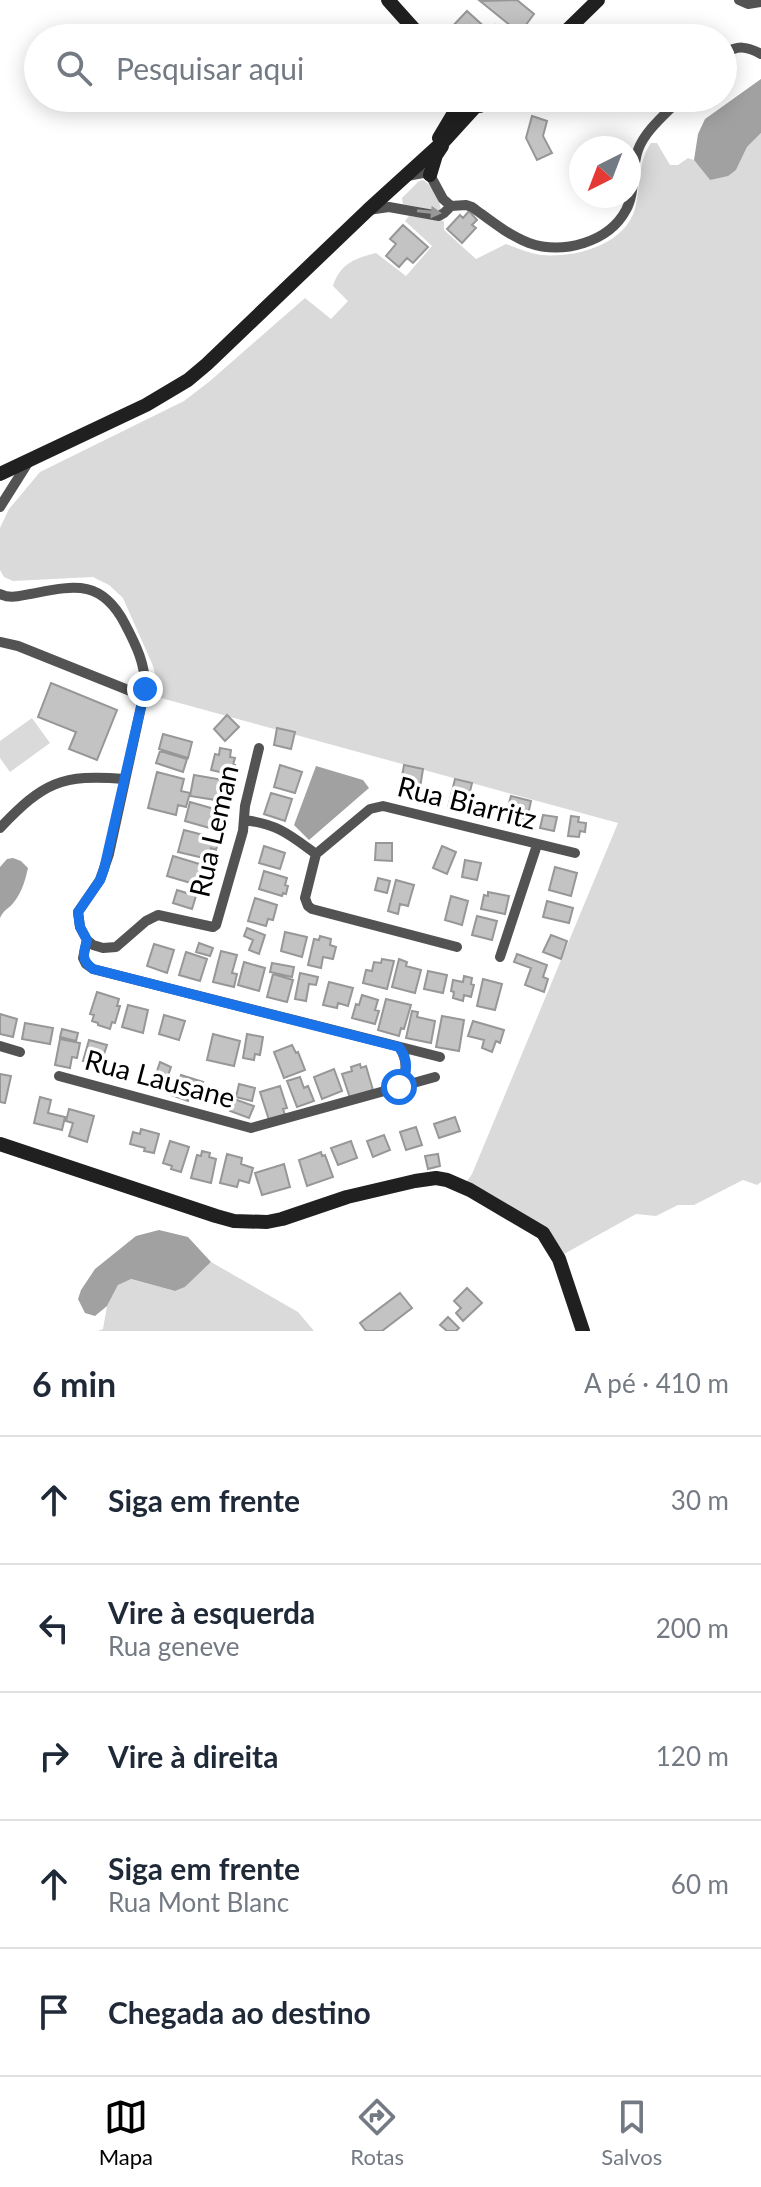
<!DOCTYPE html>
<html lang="pt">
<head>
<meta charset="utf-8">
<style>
	body { margin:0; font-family:Lato,sans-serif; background:#f6f6f7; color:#1f2937 }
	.compass { position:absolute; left:569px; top:136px; width:72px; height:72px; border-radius:50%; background:#fff; box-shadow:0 4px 20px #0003; rotate:222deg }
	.stop { position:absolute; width:24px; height:24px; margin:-18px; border:6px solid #1a73e8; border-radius:50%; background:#fff }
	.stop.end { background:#1a73e8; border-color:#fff; box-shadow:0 2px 8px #0008 }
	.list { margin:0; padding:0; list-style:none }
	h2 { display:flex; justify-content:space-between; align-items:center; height:104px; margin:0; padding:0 32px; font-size:34px }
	h2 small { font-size:26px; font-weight:400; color:#747a83 }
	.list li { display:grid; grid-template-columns:52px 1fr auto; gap:24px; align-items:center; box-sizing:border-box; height:128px; padding:0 32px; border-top:2px solid #e0e1e3 }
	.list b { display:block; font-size:30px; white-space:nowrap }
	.list p { margin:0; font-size:26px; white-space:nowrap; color:#747a83 }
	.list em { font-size:26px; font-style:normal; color:#747a83 }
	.icon { flex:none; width:44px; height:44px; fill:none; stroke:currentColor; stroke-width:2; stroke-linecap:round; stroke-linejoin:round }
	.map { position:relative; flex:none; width:761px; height:1331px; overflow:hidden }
	.search { position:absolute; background:#fff; box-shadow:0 4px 20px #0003; left:24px; right:24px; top:24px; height:88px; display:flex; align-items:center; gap:20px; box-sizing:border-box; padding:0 28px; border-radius:44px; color:#747a83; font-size:30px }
	.sheet { height:744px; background:#fff }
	nav { display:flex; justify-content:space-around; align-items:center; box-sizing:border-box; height:112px; border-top:2px solid #e0e1e3; background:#fff; font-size:22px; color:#747a83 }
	nav a { display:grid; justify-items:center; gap:4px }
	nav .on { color:#000 }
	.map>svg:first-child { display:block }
	.green { fill:#dadada }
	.water { fill:#a1a1a1 }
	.building { fill:#c3c3c3; stroke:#979797; stroke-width:2 }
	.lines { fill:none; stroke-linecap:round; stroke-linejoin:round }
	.street { stroke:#535353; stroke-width:10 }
	.secondary { stroke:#202020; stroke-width:14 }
	.oneway { fill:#989898 }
	.route { stroke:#1a73e8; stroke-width:10 }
	.labels { text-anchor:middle; stroke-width:7; stroke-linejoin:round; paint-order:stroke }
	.street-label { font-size:28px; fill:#000; stroke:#fff }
</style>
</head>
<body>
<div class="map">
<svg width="761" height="1331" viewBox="0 0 761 1331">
	<rect width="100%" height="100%" fill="#fff"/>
	<path class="green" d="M761 133V1182L757 1185 743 1180 694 1205H678L656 1216 636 1214 564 1254 553 1237 467 1181 472 1174 618 823 161 698 153 666 123 598 109 585 93 577 13 581 4 577 0 570V528L9 509 40 472 184 401 210 381 305 298 331 319 348 301 333 286C340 264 355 258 376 253L406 276 432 246 405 221 409 216 444 221V230L476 259 506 244C517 248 529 253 541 255 574 258 624 246 635 209 641 188 637 162 651 143H657L670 165H678L688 158 694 160 710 180 736 170 747 147Z
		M423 180C432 185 440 201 441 210L436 211 403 204 402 198 419 181Z
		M32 718 50 743 10 772 0 758V741Z
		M211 1262 298 1312 314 1331H98L103 1329 107 1306 118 1285 130 1279 175 1291 185 1287Z"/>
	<path class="water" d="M761 79V133L747 147 736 170 728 176 710 180 694 160 698 134 705 119Z
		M316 766 363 780 369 788 309 840 294 825Z
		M13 858 21 861 28 868C25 881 22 892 14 902 9 909 4 909 0 918V867L7 859Z
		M159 1230 188 1237 211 1262 185 1287 175 1291 131 1279 118 1285 107 1306 95 1316 85 1313 78 1299 81 1290 95 1269 136 1236Z"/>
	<path class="building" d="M517 0 534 14 522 30 518 27 516 30 480 1Z
		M467 11 489 31 495 25 509 38H456L448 31Z
		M532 116 547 121 543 136 552 153 537 160 526 138Z
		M469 211 477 220 472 225 476 228 462 243 447 229 460 215 463 218Z
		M403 225 428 247 413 263 407 258 399 267 386 256 396 244 390 239Z
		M51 683 117 710 97 760 69 749 76 732 38 717Z
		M227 715 239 727 225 741 214 729Z
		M277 728 295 732 291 749 274 745Z
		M163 734 192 742 188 758 159 749Z
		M220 748 231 750 230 757 235 758 233 765H235L233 775 211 770 215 754 219 755Z
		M160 751 187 759 183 772 156 763Z
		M280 765 302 772 295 793 274 787Z
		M404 765 423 769 419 794 412 793V796L399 794Z
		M157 772 184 779 181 791 190 793 186 807 178 805 176 815 148 808Z
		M194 775 235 782 233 794 224 792 222 801 190 796Z
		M455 779 472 783 469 796 473 797 469 813 448 808Z
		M271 793 292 799 285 821 264 814Z
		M511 796 531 801 527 819 506 814Z
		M190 802 225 812 220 831 185 821Z
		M543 815 557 817 554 831 540 828Z
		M571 816 579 817 578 822 586 823 585 832 580 831 579 837 568 836Z
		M184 830 219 839 216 850 211 848 208 859 178 852Z
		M376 843H392V861L375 860Z
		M264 846 285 853 280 869 259 863Z
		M442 846 456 852 447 874 433 868Z
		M173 856 206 866 201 886 167 876Z
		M465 860 481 863 477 880 462 877Z
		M555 867 577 873 571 896 549 890Z
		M264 871 287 878 285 885 288 886 286 894 283 893 282 896 259 889Z
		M378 878 390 881 387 893 375 890Z
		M396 880 414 885 408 906 400 904 398 914 388 911Z
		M177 890 196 896 192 909 173 903Z
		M488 892 509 896 505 914 481 909 484 895 488 896Z
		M451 896 468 901 462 925 445 920Z
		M255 898 277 905 273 920 268 919 266 926 248 921Z
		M547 901 573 908 569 923 543 917Z
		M477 916 497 921 492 940 472 935Z
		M247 928 265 935 259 954 249 950 253 940 244 936Z
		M285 932 307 937 302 957 281 951Z
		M551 935 567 941 561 959 543 952Z
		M320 936 331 939 330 945 336 947 333 959 323 957 321 968 308 965 314 939 319 940Z
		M199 943 213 948 210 956 196 952Z
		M154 944 174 950 167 973 147 966Z
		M221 951 237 955 232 973 237 974 234 987 213 982Z
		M186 952 207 959 200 981 179 975Z
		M517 954 547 965 543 977 548 979 544 992 525 985 531 968 514 962Z
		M382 959 394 961 387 989 363 983 366 970 372 971 374 962 381 963Z
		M399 959 407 962 406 966 421 970 415 993 392 987Z
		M244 962 265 968 259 991 238 985Z
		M272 963 294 967 292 977 270 972Z
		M428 971 447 975 443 993 424 989Z
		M300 973 318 977 316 985 309 984 306 1001 295 999Z
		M273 974 293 980 287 1002 267 997Z
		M464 976 472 978 471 984 474 985 471 997 464 995 463 1001 453 998 454 992 451 991 453 980 463 982Z
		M483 979 502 984 495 1010 477 1006Z
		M329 982 353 988 348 1006 338 1003 337 1008 323 1005Z
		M97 992 119 999 117 1006H120L115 1023 112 1022 110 1029 98 1025V1023L92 1021 94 1015 90 1014Z
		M362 995 378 1000 375 1010 379 1011 375 1024 352 1018 356 1004 359 1005Z
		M386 999 411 1005 404 1029 401 1028 399 1036 378 1030Z
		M128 1005 148 1010 143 1033 122 1027Z
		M412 1011 418 1012 417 1017 435 1021 431 1043 406 1038Z
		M0 1014 17 1019 13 1037 0 1034Z
		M164 1015 185 1021 179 1040 159 1034Z
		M442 1016 464 1020 459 1051 436 1047Z
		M473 1021 504 1030 500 1043 496 1041 492 1052 482 1048 484 1040 468 1036Z
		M25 1023 53 1028 50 1044 22 1039Z
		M62 1029 78 1033 76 1041 60 1037Z
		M213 1034 240 1041 234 1066 207 1060Z
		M247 1034 263 1037 260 1055 255 1054 254 1060 243 1058Z
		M60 1039 80 1043 77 1058 72 1057 70 1068 55 1065Z
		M89 1040 107 1045 103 1057 92 1054 90 1063 83 1061Z
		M292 1045 296 1053 298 1052 305 1070 284 1078 274 1052Z
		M160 1062 171 1067 166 1081 155 1077Z
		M360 1064 361 1068 366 1066 373 1090 350 1098 342 1074 352 1071 351 1067Z
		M334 1069 342 1091 322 1099 314 1077Z
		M0 1074 11 1076 5 1103 0 1102Z
		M181 1075 203 1082 198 1097 190 1095 188 1101 171 1095 176 1079 179 1080Z
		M300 1077 304 1088 308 1086 314 1101 297 1107 287 1081Z
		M239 1084 255 1088 252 1101 236 1097Z
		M280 1086 287 1108 283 1109 285 1115 269 1120 260 1092Z
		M40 1097 51 1100 48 1113 65 1117 62 1130 34 1123Z
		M234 1099 254 1106 249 1118 230 1111Z
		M69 1109 94 1116 87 1142 69 1136 73 1123 66 1121Z
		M455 1117 460 1131 439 1138 434 1124Z
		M416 1127 422 1145 406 1150 400 1132Z
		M141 1129 159 1134 154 1153 144 1151 145 1148 130 1144 133 1132 140 1134Z
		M384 1135 390 1150 373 1157 367 1141Z
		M170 1141 189 1147 181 1172 171 1169 172 1166 163 1163Z
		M351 1141 357 1158 338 1165 331 1148Z
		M202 1151 210 1153 209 1157 216 1159 211 1183 191 1178 197 1155 201 1156Z
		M321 1152 322 1156 325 1155 333 1177 307 1186 299 1160Z
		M227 1154 242 1158 241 1164 253 1168 249 1183 239 1180 237 1187 220 1183Z
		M438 1154 440 1166 428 1169 425 1156Z
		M284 1164 290 1187 262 1195 255 1173Z
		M467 1288 482 1303 463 1321 456 1313 461 1308 454 1301Z
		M400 1293 412 1308 382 1331H366L360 1323Z
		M448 1317 459 1328 456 1331H447L440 1325Z"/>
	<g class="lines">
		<path class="street" d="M739 0 748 4 761 2
			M723 54C738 45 746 46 761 54
			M451 206 466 205 472 207C490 220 508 235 529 243 563 255 609 242 626 210 636 192 631 169 638 150 645 130 667 113 681 98
			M368 210 389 207 439 216 444 213 451 206 443 199 430 175 423 173 407 176
			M0 507 29 461
			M0 594C10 599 19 596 30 594 73 586 101 578 125 624 136 645 146 665 145 689L109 854 100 880 78 912 80 927 87 940 93 945 103 948 116 947 146 921 158 915 213 927 216 925 243 831 245 806 259 748
			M0 642 18 646 143 696
			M244 820C278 824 290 835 316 854
			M0 828C44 782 61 774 125 779
			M316 854 370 809 383 806 575 853
			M316 854 305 898 308 906 312 909 457 947
			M87 940 83 958 86 964 93 969 440 1057
			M500 957 537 845
			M0 1046 20 1052
			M399 1047C408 1060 408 1073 399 1087
			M59 1076 251 1128 435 1077"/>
		<path class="secondary" d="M388 0 422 38
			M559 38 598 0
			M468 106H480L488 98
			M439 138 461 101
			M430 175 436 155 442 146
			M0 474 146 405 188 380 207 364 368 210 445 140 475 107
			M0 1144 216 1216 234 1221 267 1222 282 1219 347 1197 415 1181 436 1178 447 1180 470 1190 543 1233 559 1259 583 1331"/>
	</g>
	<defs><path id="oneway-solid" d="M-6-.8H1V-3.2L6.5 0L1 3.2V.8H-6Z" transform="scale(2)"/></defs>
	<use class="oneway" href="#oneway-solid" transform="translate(429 212) rotate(6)"/>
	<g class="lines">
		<path class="route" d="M145 689 104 869 100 880 78 912 80 927 87 940C83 954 81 960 93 969L399 1047C409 1060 408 1073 399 1087"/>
	</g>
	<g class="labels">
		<g class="street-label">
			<text transform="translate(467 803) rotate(14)" y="10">Rua Biarritz</text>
			<text transform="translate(214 831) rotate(-77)" y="10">Rua Leman</text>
			<text transform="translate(160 1079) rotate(15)" y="10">Rua Lausane</text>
		</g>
	</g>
</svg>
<svg class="compass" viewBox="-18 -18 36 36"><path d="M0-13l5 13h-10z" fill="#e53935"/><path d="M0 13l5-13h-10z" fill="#747a83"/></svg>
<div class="stop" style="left:399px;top:1087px"></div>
<div class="stop end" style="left:145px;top:689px"></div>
<div class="search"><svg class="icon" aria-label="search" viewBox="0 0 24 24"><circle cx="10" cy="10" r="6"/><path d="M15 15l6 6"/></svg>Pesquisar aqui</div>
</div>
<section class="sheet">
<h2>6 min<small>A pé · 410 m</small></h2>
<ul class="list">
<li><svg class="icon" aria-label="ahead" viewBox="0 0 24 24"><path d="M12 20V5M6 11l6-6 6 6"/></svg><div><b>Siga em frente</b></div><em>30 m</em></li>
<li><svg class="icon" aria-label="left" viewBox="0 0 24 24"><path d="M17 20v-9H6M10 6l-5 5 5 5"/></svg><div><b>Vire à esquerda</b><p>Rua geneve</p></div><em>200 m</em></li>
<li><svg class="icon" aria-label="right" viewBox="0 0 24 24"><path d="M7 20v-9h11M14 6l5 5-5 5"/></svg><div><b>Vire à direita</b></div><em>120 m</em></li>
<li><svg class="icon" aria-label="ahead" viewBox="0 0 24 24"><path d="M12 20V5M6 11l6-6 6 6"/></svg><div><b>Siga em frente</b><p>Rua Mont Blanc</p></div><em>60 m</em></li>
<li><svg class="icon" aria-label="arrive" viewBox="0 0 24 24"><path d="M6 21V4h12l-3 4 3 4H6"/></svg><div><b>Chegada ao destino</b></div></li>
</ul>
</section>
<nav>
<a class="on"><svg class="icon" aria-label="map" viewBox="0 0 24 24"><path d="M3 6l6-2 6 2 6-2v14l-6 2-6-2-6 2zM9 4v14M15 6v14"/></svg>Mapa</a>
<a><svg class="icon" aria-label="directions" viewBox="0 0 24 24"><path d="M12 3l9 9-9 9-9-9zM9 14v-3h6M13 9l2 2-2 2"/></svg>Rotas</a>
<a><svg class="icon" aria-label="saved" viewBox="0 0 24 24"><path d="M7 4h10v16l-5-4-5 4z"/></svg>Salvos</a>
</nav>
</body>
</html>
